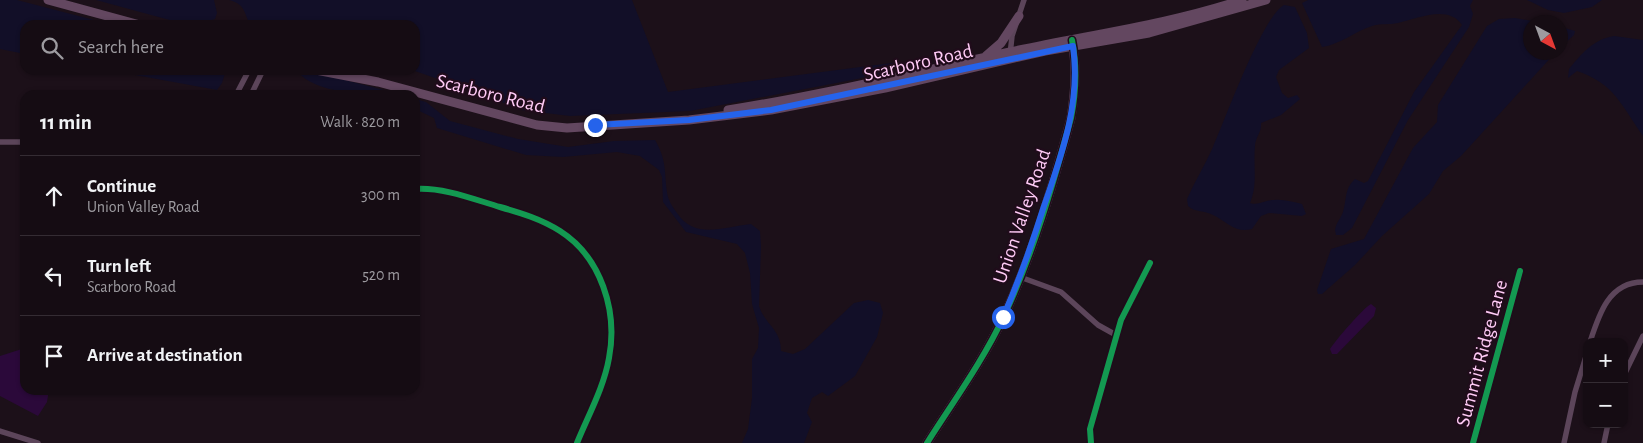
<!DOCTYPE html>
<html lang="en">
<head>
<meta charset="utf-8">
<style>
	body { margin:0; font-family:"Alegreya Sans",sans-serif; background:#221a21; color:#f1f3f6 }
	.controls { position:absolute; right:15px; bottom:15px; display:grid; overflow:hidden; border-radius:10px; box-shadow:0 1px 4px #0004 }
	.controls button { width:45px; height:45px; display:grid; place-items:center; padding:0; border:0; border-bottom:1px solid #342c33; background:#150c13; color:#f1f3f6; font:25px sans-serif }
	.compass { position:absolute; left:1523px; top:15px; width:45px; height:45px; border-radius:50%; background:#150c13; box-shadow:0 1px 4px #0004; rotate:139deg }
	.stop { position:absolute; width:15px; height:15px; margin:-11px; border:4px solid #2563eb; border-radius:50%; background:#fff }
	.stop.end { background:#2563eb; border-color:#fff; box-shadow:0 1px 5px #0008 }
	.list { margin:0; padding:0; list-style:none }
	h2 { display:flex; justify-content:space-between; align-items:center; height:65px; margin:0; padding:0 20px; font-size:21px }
	h2 small { font-size:16px; font-weight:400; color:#9d9ba0 }
	.list li { display:grid; grid-template-columns:32px 1fr auto; gap:15px; align-items:center; box-sizing:border-box; height:80px; padding:0 20px; border-top:1px solid #342c33 }
	.list b { display:block; font-size:19px; white-space:nowrap }
	.list p { margin:0; font-size:16px; white-space:nowrap; color:#9d9ba0 }
	.list em { font-size:16px; font-style:normal; color:#9d9ba0 }
	.icon { flex:none; width:28px; height:28px; fill:none; stroke:currentColor; stroke-width:2; stroke-linecap:round; stroke-linejoin:round }
	.map { position:relative; flex:none; width:1643px; height:443px; overflow:hidden }
	.search { position:absolute; background:#150c13; box-shadow:0 1px 4px #0004; left:20px; top:20px; width:400px; height:55px; display:flex; align-items:center; gap:12px; box-sizing:border-box; padding:0 18px; border-radius:15px; color:#9d9ba0; font-size:19px }
	.panel { position:absolute; background:#150c13; box-shadow:0 1px 4px #0004; left:20px; top:90px; width:400px; height:305px; border-radius:15px }
	.map>svg:first-child { display:block }
	.green { fill:#120f28 }
	.water { fill:#2b093a }
	.lines { fill:none; stroke-linecap:round; stroke-linejoin:round }
	.street { stroke:#5c455a; stroke-width:5.5 }
	.secondary { stroke:#634760; stroke-width:9 }
	.cycleway-casing { stroke:#200c1b; stroke-width:9 }
	.cycleway { stroke:#139951; stroke-width:6 }
	.route { stroke:#2563eb; stroke-width:6 }
	.labels { text-anchor:middle; stroke-width:4.5; stroke-linejoin:round; paint-order:stroke }
	.street-label { font-size:20px; fill:#ffcbf6; stroke:#200c1b }
</style>
</head>
<body>
<div class="map">
<svg width="1643" height="443" viewBox="0 0 1643 443">
	<rect width="100%" height="100%" fill="#1c1019"/>
	<path class="green" d="M0 0H17L113 25H25V54L0 49Z
		M96 0H214L217 13 215 19 203 23 188 25Z
		M229 0H632L668 92 899 62 891 71 883 74 690 111 570 116 521 110 487 96 412 70H415V25H250C244 12 245 4 229 0Z
		M1308 0H1473L1470 6 1473 14 1469 27 1408 120 1352 228 1343 235H1336L1335 230C1336 223 1341 218 1343 212 1347 199 1344 189 1355 179L1364 183 1368 181 1414 92 1462 25C1448 4 1417 19 1398 23 1390 25 1381 23 1372 26 1356 31 1339 45 1322 47L1302 3Z
		M1527 0H1602L1592 7 1564 13 1548 10Z
		M1284 5 1295 7 1307 33 1309 48 1279 70 1276 77 1282 93 1288 98 1297 95 1300 99 1281 115 1261 123C1262 132 1255 138 1255 146 1253 166 1258 184 1250 203 1258 206 1266 200 1274 200 1283 199 1293 202 1302 204L1306 214 1302 216 1269 213 1261 216 1252 229C1236 234 1226 221 1213 215 1204 210 1196 213 1188 206L1187 199C1195 181 1205 165 1213 147 1225 120 1262 17 1284 5Z
		M1515 18 1538 22H1530V52L1555 53 1461 156 1443 171 1429 194 1382 236 1355 265 1322 294H1318L1317 290 1331 249 1364 239 1413 148 1437 122 1438 105 1487 26 1499 19Z
		M1561 27 1575 31 1574 35 1561 47Z
		M1614 36 1643 40V136C1621 105 1615 84 1577 71L1568 78 1569 69C1581 54 1594 39 1614 36Z
		M108 70H226L222 83 217 90Z
		M297 71 314 72 403 95C374 95 317 96 297 71Z
		M415 99 426 102 450 121 518 139 568 147 614 141 655 140C667 161 664 170 667 192 668 200 672 206 677 213 695 240 723 227 751 224L760 231 761 246 759 306C765 325 781 329 781 351L793 354 805 349 854 303 868 300 880 303 883 313 877 337 855 376 828 396 822 392 812 398 807 413 812 422 804 443H742L748 429 752 398V359L758 348 759 328 752 304 750 273 745 253 737 244 686 232 663 202 662 177 659 170 640 156 617 152 563 157 526 155 437 128 434 118 415 109Z"/>
	<path class="water" d="M1371 304 1376 308 1374 316 1337 354H1332L1330 349C1335 341 1364 307 1371 304Z
		M25 348V390H49L47 402 38 416 0 396V356Z"/>
	<g class="lines">
		<path class="street" d="M1010 55 1012 36 1024 0
			M236 95 249 70
			M251 95 263 70
			M0 142H25
			M415 189C443 187 473 199 500 207 521 213 541 219 560 231 601 257 618 311 609 358 604 387 588 416 577 443
			M1020 277 1061 292 1098 325 1116 335
			M1590 342C1599 314 1609 282 1643 282
			M1624 375 1643 336
			M0 431 38 443
			M1091 443 1090 429 1121 320 1150 263
			M1473 443 1520 271
			M1564 443 1575 392 1587 353
			M1604 443 1608 424"/>
		<path class="secondary" d="M48 0 140 25
			M986 56 1001 43 1019 16
			M316 70 378 82 537 125 567 128 689 120 771 110 885 88 1045 51 1149 33 1266 0
			M728 110C823 95 916 72 1010 52 1088 35 1167 25 1242 0
			M927 443C953 402 983 361 1004 316 1033 254 1053 185 1071 118 1075 94 1077 66 1072 42"/>
		<defs>
			<path id="cycleway" d="M415 189C443 187 473 199 500 207 521 213 541 219 560 231 601 257 618 311 609 358 604 387 588 416 577 443
				M927 443C953 402 983 361 1004 316 1033 254 1053 185 1071 118 1076 93 1077 65 1072 40
				M1091 443 1090 429 1121 320 1150 263
				M1473 443 1520 271"/>
		</defs>
		<use href="#cycleway" class="cycleway-casing"/>
		<use href="#cycleway" class="cycleway"/>
	</g>
	<g class="lines">
		<path class="route" d="M595 125 689 120 771 110 1073 46C1081 102 1062 154 1044 206 1032 244 1019 281 1003 317"/>
	</g>
	<g class="labels">
		<g class="street-label">
			<text transform="translate(918 62) rotate(-13)" y="7">Scarboro Road</text>
			<text transform="translate(491 93) rotate(14)" y="7">Scarboro Road</text>
			<text transform="translate(1021 216) rotate(-71)" y="7">Union Valley Road</text>
			<text transform="translate(1481 353) rotate(-75)" y="7">Summit Ridge Lane</text>
		</g>
	</g>
</svg>
<div class="controls">
<button>+</button>
<button>−</button>
</div>
<svg class="compass" viewBox="-18 -18 36 36"><path d="M0-13l5 13h-10z" fill="#e53935"/><path d="M0 13l5-13h-10z" fill="#9d9ba0"/></svg>
<div class="stop" style="left:1003px;top:317px"></div>
<div class="stop end" style="left:595px;top:125px"></div>
<div class="search"><svg class="icon" aria-label="search" viewBox="0 0 24 24"><circle cx="10" cy="10" r="6"/><path d="M15 15l6 6"/></svg>Search here</div>
<section class="panel">
<h2>11 min<small>Walk · 820 m</small></h2>
<ul class="list">
<li><svg class="icon" aria-label="ahead" viewBox="0 0 24 24"><path d="M12 20V5M6 11l6-6 6 6"/></svg><div><b>Continue</b><p>Union Valley Road</p></div><em>300 m</em></li>
<li><svg class="icon" aria-label="left" viewBox="0 0 24 24"><path d="M17 20v-9H6M10 6l-5 5 5 5"/></svg><div><b>Turn left</b><p>Scarboro Road</p></div><em>520 m</em></li>
<li><svg class="icon" aria-label="arrive" viewBox="0 0 24 24"><path d="M6 21V4h12l-3 4 3 4H6"/></svg><div><b>Arrive at destination</b></div></li>
</ul>
</section>
</div>
</body>
</html>
